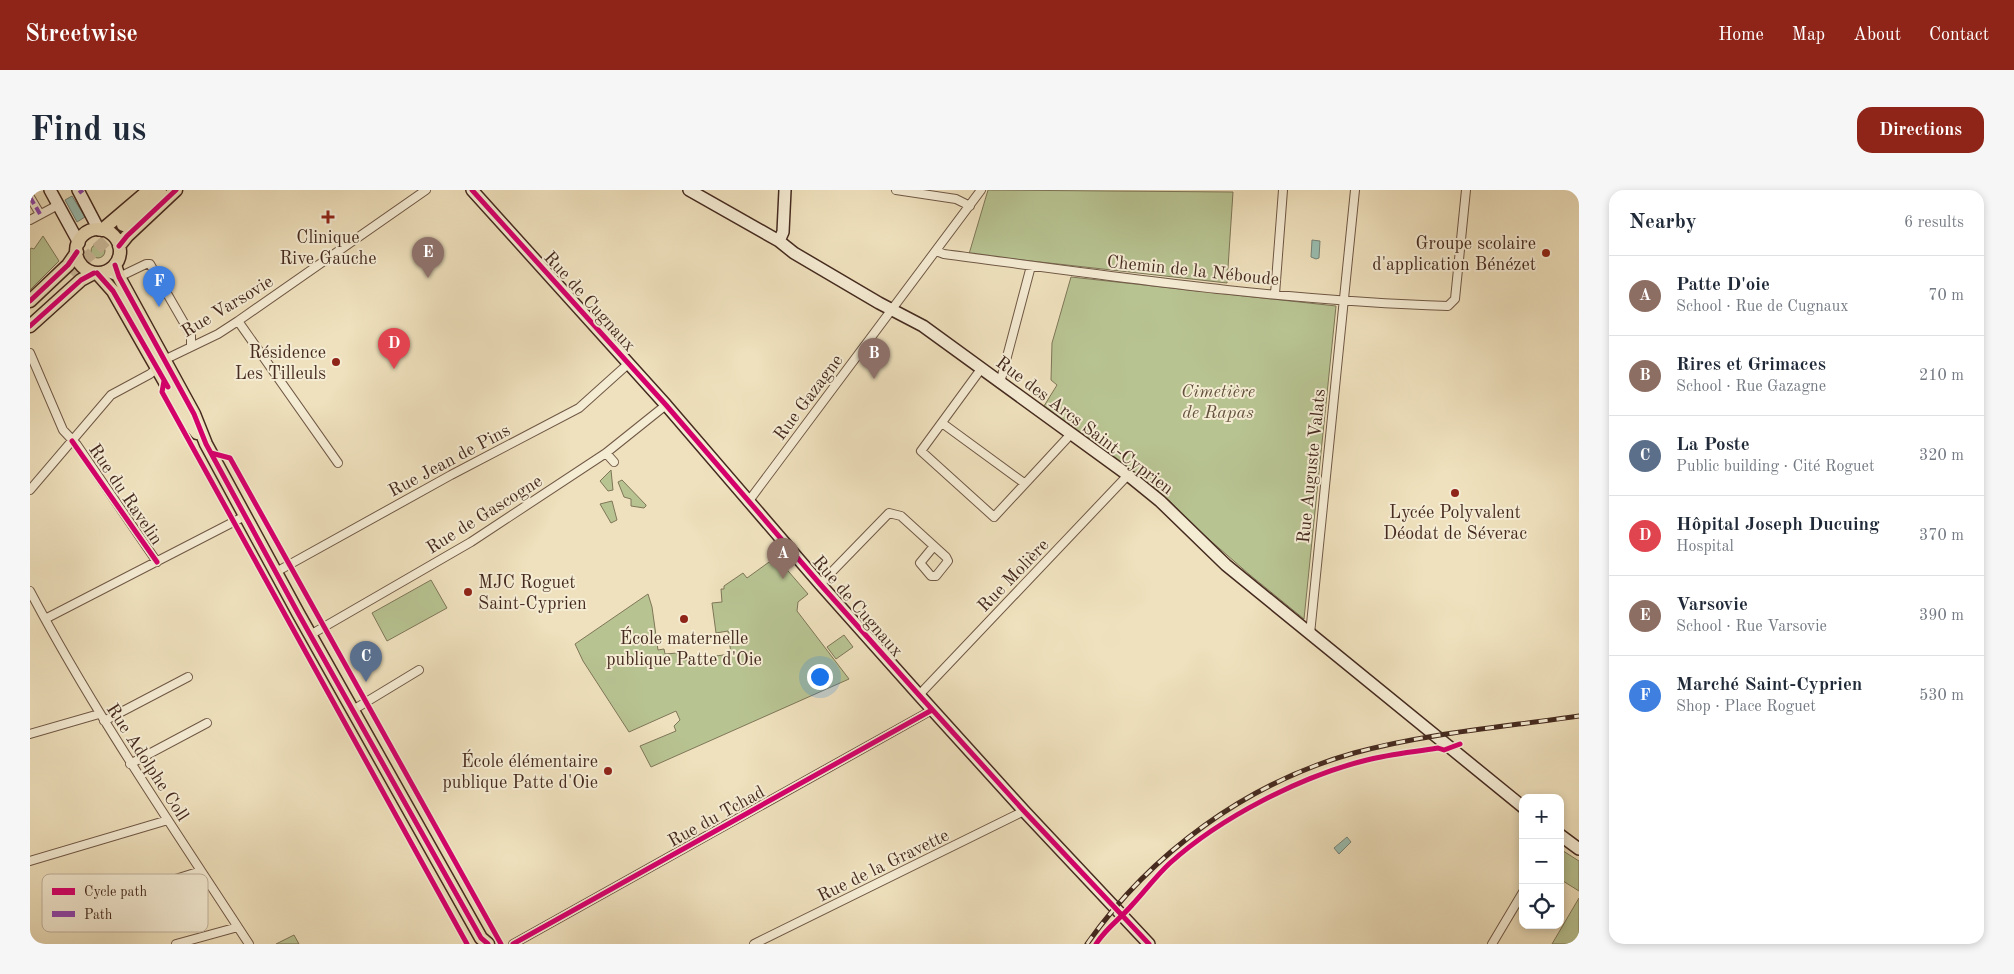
<!DOCTYPE html>
<html lang="en">
<head>
<meta charset="utf-8">
<style>
	body { margin:0; font-family:"Old Standard TT",serif; background:#f6f6f7; color:#1f2937 }
	.controls { position:absolute; right:15px; bottom:15px; display:grid; overflow:hidden; border-radius:10px; box-shadow:0 2px 8px #0003 }
	.controls button { width:45px; height:45px; display:grid; place-items:center; padding:0; border:0; border-bottom:1px solid #e0e1e3; background:#fff; color:#1f2937; font:25px sans-serif }
	.you { position:absolute; left:789px; top:486px; width:18px; height:18px; margin:-12px; border:4px solid #fff; border-radius:50%; background:#1a73e8; box-shadow:0 0 0 8px #1a73e833 }
	.badge { display:grid; place-items:center; width:32px; height:32px; border-radius:50%; background:#8f2418; color:#fff; font-size:16px; font-weight:700 }
	.pin { position:absolute; translate:-50% -41px; filter:drop-shadow(0 1px 2px #0008) }
	.pin::after { content:''; position:absolute; top:26px; width:18px; height:15px; background:inherit; clip-path:polygon(0 0,100% 0,50% 100%) }
	.list { margin:0; padding:0; list-style:none }
	h2 { display:flex; justify-content:space-between; align-items:center; height:65px; margin:0; padding:0 20px; font-size:21px }
	h2 small { font-size:16px; font-weight:400; color:#747a83 }
	.list li { display:grid; grid-template-columns:32px 1fr auto; gap:15px; align-items:center; box-sizing:border-box; height:80px; padding:0 20px; border-top:1px solid #e0e1e3 }
	.list b { display:block; font-size:19px; white-space:nowrap }
	.list p { margin:0; font-size:16px; white-space:nowrap; color:#747a83 }
	.list em { font-size:16px; font-style:normal; color:#747a83 }
	.icon { flex:none; width:28px; height:28px; fill:none; stroke:currentColor; stroke-width:2; stroke-linecap:round; stroke-linejoin:round }
	.map { position:relative; flex:none; width:1549px; height:754px; overflow:hidden; border-radius:15px }
	header { display:flex; align-items:center; gap:30px; box-sizing:border-box; height:70px; padding:0 25px; background:#8f2418; color:#fff }
	header strong { font-size:24px }
	nav { display:flex; gap:28px; margin-inline-start:auto; font-size:18px }
	.intro { display:flex; align-items:center; justify-content:space-between; box-sizing:border-box; height:120px; padding:0 30px }
	h1 { margin:0; font-size:35px }
	.button { padding:12px 22px; border-radius:15px; background:#8f2418; color:#fff; font-size:18px; font-weight:700 }
	main { display:flex; gap:30px; padding:0 30px }
	aside { flex:1; background:#fff; border-radius:15px; box-shadow:0 2px 8px #0003 }
	.map>svg:first-child { display:block }
	.green { fill:#b8c392; stroke:#7e7658 }
	.water { fill:#9abeb1; stroke:#788377 }
	.lines { fill:none; stroke-linecap:round; stroke-linejoin:round }
	.primary-tunnel { stroke:#cdbc9d; stroke-width:12; stroke-dasharray:12 6; stroke-linecap:butt }
	.street-casing { stroke:#705846; stroke-width:10 }
	.secondary-casing { stroke:#452a1f; stroke-width:14 }
	.primary-casing { stroke:#452a1f; stroke-width:15 }
	.street { stroke:#f5ecd4; stroke-width:8 }
	.secondary { stroke:#f5ecd4; stroke-width:11 }
	.primary { stroke:#efe1bd; stroke-width:12 }
	.rail-casing { stroke:#452a1f; stroke-width:5 }
	.rail { stroke:#f5ecd4; stroke-width:3; stroke-dasharray:9; stroke-linecap:butt }
	.quiet { stroke:#8e44ad; stroke-width:4; stroke-dasharray:8 4; stroke-linecap:butt }
	.cycleway-casing { stroke:#f5ecd4; stroke-width:8 }
	.cycleway { stroke:#d6006c; stroke-width:5 }
	.poi-dot { fill:#8f2418; stroke:#f5ecd4; stroke-width:2 }
	.labels { text-anchor:middle; stroke-width:4; stroke-linejoin:round; paint-order:stroke }
	.poi-label { font-size:18px; fill:#452a1f; stroke:#f5ecd4 }
	.street-label { font-size:18px; fill:#452a1f; stroke:#f5ecd4 }
	.park-label { font-size:18px; font-style:italic; fill:#62503c; stroke:#f5ecd4 }
	.key { fill:#f5ecd4; stroke:#c0b29e; stroke-width:1 }
	.key-label { font-size:14px; fill:#452a1f }
</style>
</head>
<body>
<header>
<strong>Streetwise</strong>
<nav><a>Home</a><a>Map</a><a>About</a><a>Contact</a></nav>
</header>
<div class="intro"><h1>Find us</h1><a class="button">Directions</a></div>
<main>
<div class="map">
<svg width="1549" height="754" viewBox="0 0 1549 754">
	<rect width="100%" height="100%" fill="#efe1bd"/>
	<filter id="stains"><feTurbulence type="fractalNoise" baseFrequency=".004" numOctaves="4"/><feColorMatrix values="0 0 0 0 .2 0 0 0 0 .09 0 0 0 0 .02 0 0 0 .5 -.17"/></filter>
	<radialGradient id="worn" r=".72"><stop offset=".6" stop-color="#630" stop-opacity="0"/><stop offset="1" stop-color="#630" stop-opacity=".3"/></radialGradient>
	<path class="green" d="M958 0 1203 2 1197 93 939 64Z
		M13 46 29 71 0 100V60L1 58 4 59Z
		M61 61a7 7 0 1 1 14 0a7 7 0 1 1-14 0Z
		M1041 87 1306 116 1274 429 1220 385 1159 332 1140 311 1100 279 1014 216 1027 195 1021 190 1022 153Z
		M581 280 583 300 578 301 570 291Z
		M592 290 616 315V316L614 318 601 316V309L594 307 588 292Z
		M582 311 587 330 581 333 570 314Z
		M746 367 778 404 768 412 767 421 819 489 621 577 610 556 646 541 644 536 650 530 646 521 599 542 553 471 545 454 618 404 622 417 628 460 634 459 635 464 647 463 648 471 701 464 698 441 686 443 682 413 692 412 691 399H694V396L713 383 717 388Z
		M401 390 417 418 357 451 342 423Z
		M814 445 823 457 806 469 797 457Z
		M1530 659 1549 671V701L1533 691Z
		M1549 708V754H1522Z
		M264 745 269 754H246Z"/>
	<path class="water" d="M42 6 55 27 47 32 35 10Z
		M1282 50 1290 51 1289 68 1286 69 1281 67Z
		M1317 647 1321 652 1309 664 1304 658Z"/>
	<g class="lines">
		<path class="primary-tunnel" d="M40 83 93 35"/>
		<defs>
			<path id="street" d="M866 0 926 9 940 16
				M0 7 10 24
				M0 30 28 15
				M906 61 914 64C1081 86 1249 111 1418 116L1425 109 1436 0
				M75 82 89 87 116 74H120L161 145V156
				M1245 104 1253 0
				M208 131 308 273
				M0 163 33 240 47 255 127 372
				M134 170 188 144 208 131 396 0
				M951 179 891 261 964 327 1041 244
				M970 193 1001 76
				M912 233 994 293
				M576 263 584 272
				M0 300 81 205 120 184 127 178
				M718 312 951 0
				M246 382 421 285 549 218 598 174
				M790 394 859 323 871 326 916 367 918 371 906 386H901L890 373 904 356
				M0 401C65 524 143 637 219 754
				M15 429 215 326
				M1280 444 1325 0
				M280 445 441 352 576 263 636 215
				M889 505 1098 285
				M323 520 389 480
				M74 531 158 487
				M0 544 69 524
				M100 574 177 533
				M0 671 138 630
				M56 717 171 681
				M146 754 208 737
				M483 754 902 520
				M724 754 994 621
				M1462 754 1493 702"/>
			<path id="secondary" d="M20 0 49 53
				M48 0 69 40
				M442 0 636 215 790 394 889 505 994 621 1119 754
				M659 0 749 51 764 63 849 113 893 136 1098 285 1130 311 1196 375 1493 617
				M749 51 753 42 755 0
				M1530 645 1549 659"/>
			<path id="primary" d="M93 35 130 0
				M46 61a22 22 0 1 1 44 0a22 22 0 1 1-44 0Z
				M72 40 119 0
				M89 56 97 46 146 0
				M85 75 89 87 164 224 176 254 268 423 451 748 458 754
				M67 83 83 101 156 229 167 243
				M0 111 38 75 47 62
				M0 136 51 90 64 83"/>
		</defs>
		<use href="#street" class="street-casing"/>
		<use href="#secondary" class="secondary-casing"/>
		<use href="#primary" class="primary-casing"/>
		<use href="#street" class="street"/>
		<use href="#secondary" class="secondary"/>
		<use href="#primary" class="primary"/>
		<defs>
			<path id="rail" d="M1057 754C1121 663 1217 593 1324 563 1397 543 1474 537 1549 526"/>
		</defs>
		<use href="#rail" class="rail-casing"/>
		<use href="#rail" class="rail"/>
		<path class="quiet" d="M49 3 53 0
			M0 7 10 24"/>
		<defs>
			<path id="cycleway" d="M442 0 636 215 790 394 889 505 994 621 1119 754
				M89 56 97 46 146 0
				M85 75 89 87 164 224 176 254 268 423 451 748 458 754
				M67 83 83 101 138 197
				M0 111 38 75 47 62
				M0 136 51 90 64 83
				M134 191 132 202 437 754
				M42 251 127 372
				M181 263 200 268 471 754
				M483 754 902 520
				M1066 754C1076 738 1090 729 1102 715 1115 701 1126 686 1140 673 1190 628 1271 586 1337 570 1360 564 1384 562 1408 558L1414 560 1430 554"/>
		</defs>
		<use href="#cycleway" class="cycleway-casing"/>
		<use href="#cycleway" class="cycleway"/>
	</g>
	<g class="poi-dot">
		<path d="M295.5 19.5h5v5h5v5h-5v5h-5v-5h-5v-5h5z"/>
		<circle cx="1516" cy="63" r="5"/>
		<circle cx="306" cy="172" r="5"/>
		<circle cx="1425" cy="303" r="5"/>
		<circle cx="438" cy="402" r="5"/>
		<circle cx="654" cy="429" r="5"/>
		<circle cx="578" cy="581" r="5"/>
	</g>
	<g class="labels">
		<g class="poi-label">
			<text x="298" y="53">Clinique<tspan x="298" dy="21">Rive Gauche</tspan></text>
			<text x="1506" y="59" text-anchor="end">Groupe scolaire<tspan x="1506" dy="21">d'application Bénézet</tspan></text>
			<text x="296" y="168" text-anchor="end">Résidence<tspan x="296" dy="21">Les Tilleuls</tspan></text>
			<text x="1425" y="328">Lycée Polyvalent<tspan x="1425" dy="21">Déodat de Séverac</tspan></text>
			<text x="448" y="398" text-anchor="start">MJC Roguet<tspan x="448" dy="21">Saint-Cyprien</tspan></text>
			<text x="654" y="454">École maternelle<tspan x="654" dy="21">publique Patte d'Oie</tspan></text>
			<text x="568" y="577" text-anchor="end">École élémentaire<tspan x="568" dy="21">publique Patte d'Oie</tspan></text>
		</g>
		<g class="street-label">
			<text transform="translate(1163 80) rotate(6)" y="6">Chemin de la Néboude</text>
			<text transform="translate(560 111) rotate(48)" y="6">Rue de Cugnaux</text>
			<text transform="translate(197 116) rotate(-31)" y="6">Rue Varsovie</text>
			<text transform="translate(778 207) rotate(-53)" y="6">Rue Gazagne</text>
			<text transform="translate(1055 235) rotate(37)" y="6">Rue des Arcs Saint-Cyprien</text>
			<text transform="translate(419 270) rotate(-28)" y="6">Rue Jean de Pins</text>
			<text transform="translate(1281 276) rotate(-84)" y="6">Rue Auguste Valats</text>
			<text transform="translate(96 304) rotate(56)" y="6">Rue du Ravelin</text>
			<text transform="translate(454 324) rotate(-32)" y="6">Rue de Gascogne</text>
			<text transform="translate(983 385) rotate(-46)" y="6">Rue Molière</text>
			<text transform="translate(828 416) rotate(49)" y="6">Rue de Cugnaux</text>
			<text transform="translate(118 572) rotate(57)" y="6">Rue Adolphe Coll</text>
			<text transform="translate(686 626) rotate(-29)" y="6">Rue du Tchad</text>
			<text transform="translate(853 675) rotate(-26)" y="6">Rue de la Gravette</text>
		</g>
		<g class="park-label">
			<text x="1188" y="207">Cimetière<tspan x="1188" dy="21">de Rapas</tspan></text>
		</g>
	</g>
	<rect x="12" y="684" width="166" height="58" rx="8" class="key"/>
	<rect x="22" y="698" width="23" height="7" fill="#d6006c"/>
	<rect x="22" y="721" width="23" height="6" fill="#8e44ad"/>
	<g class="key-label">
		<text x="54" y="706">Cycle path</text>
		<text x="54" y="729">Path</text>
	</g>
	<rect width="100%" height="100%" filter="url(#stains)"/>
	<rect width="100%" height="100%" fill="url(#worn)"/>
</svg>
<div class="controls">
<button>+</button>
<button>−</button>
<button><svg class="icon" aria-label="locate" viewBox="0 0 24 24"><circle cx="12" cy="12" r="6"/><path d="M12 2v4M12 18v4M2 12h4M18 12h4"/></svg></button>
</div>
<div class="you"></div>
<div class="pin badge" style="left:753px;top:389px;background:#8d6e63">A</div>
<div class="pin badge" style="left:844px;top:189px;background:#8d6e63">B</div>
<div class="pin badge" style="left:336px;top:492px;background:#5c6f8a">C</div>
<div class="pin badge" style="left:364px;top:179px;background:#e0444e">D</div>
<div class="pin badge" style="left:398px;top:88px;background:#8d6e63">E</div>
<div class="pin badge" style="left:129px;top:117px;background:#3f7fe0">F</div>
</div>
<aside>
<h2>Nearby<small>6 results</small></h2>
<ul class="list">
<li><span class="badge" style="background:#8d6e63">A</span><div><b>Patte D'oie</b><p>School · Rue de Cugnaux</p></div><em>70 m</em></li>
<li><span class="badge" style="background:#8d6e63">B</span><div><b>Rires et Grimaces</b><p>School · Rue Gazagne</p></div><em>210 m</em></li>
<li><span class="badge" style="background:#5c6f8a">C</span><div><b>La Poste</b><p>Public building · Cité Roguet</p></div><em>320 m</em></li>
<li><span class="badge" style="background:#e0444e">D</span><div><b>Hôpital Joseph Ducuing</b><p>Hospital</p></div><em>370 m</em></li>
<li><span class="badge" style="background:#8d6e63">E</span><div><b>Varsovie</b><p>School · Rue Varsovie</p></div><em>390 m</em></li>
<li><span class="badge" style="background:#3f7fe0">F</span><div><b>Marché Saint-Cyprien</b><p>Shop · Place Roguet</p></div><em>530 m</em></li>
</ul>
</aside>
</main>
</body>
</html>
